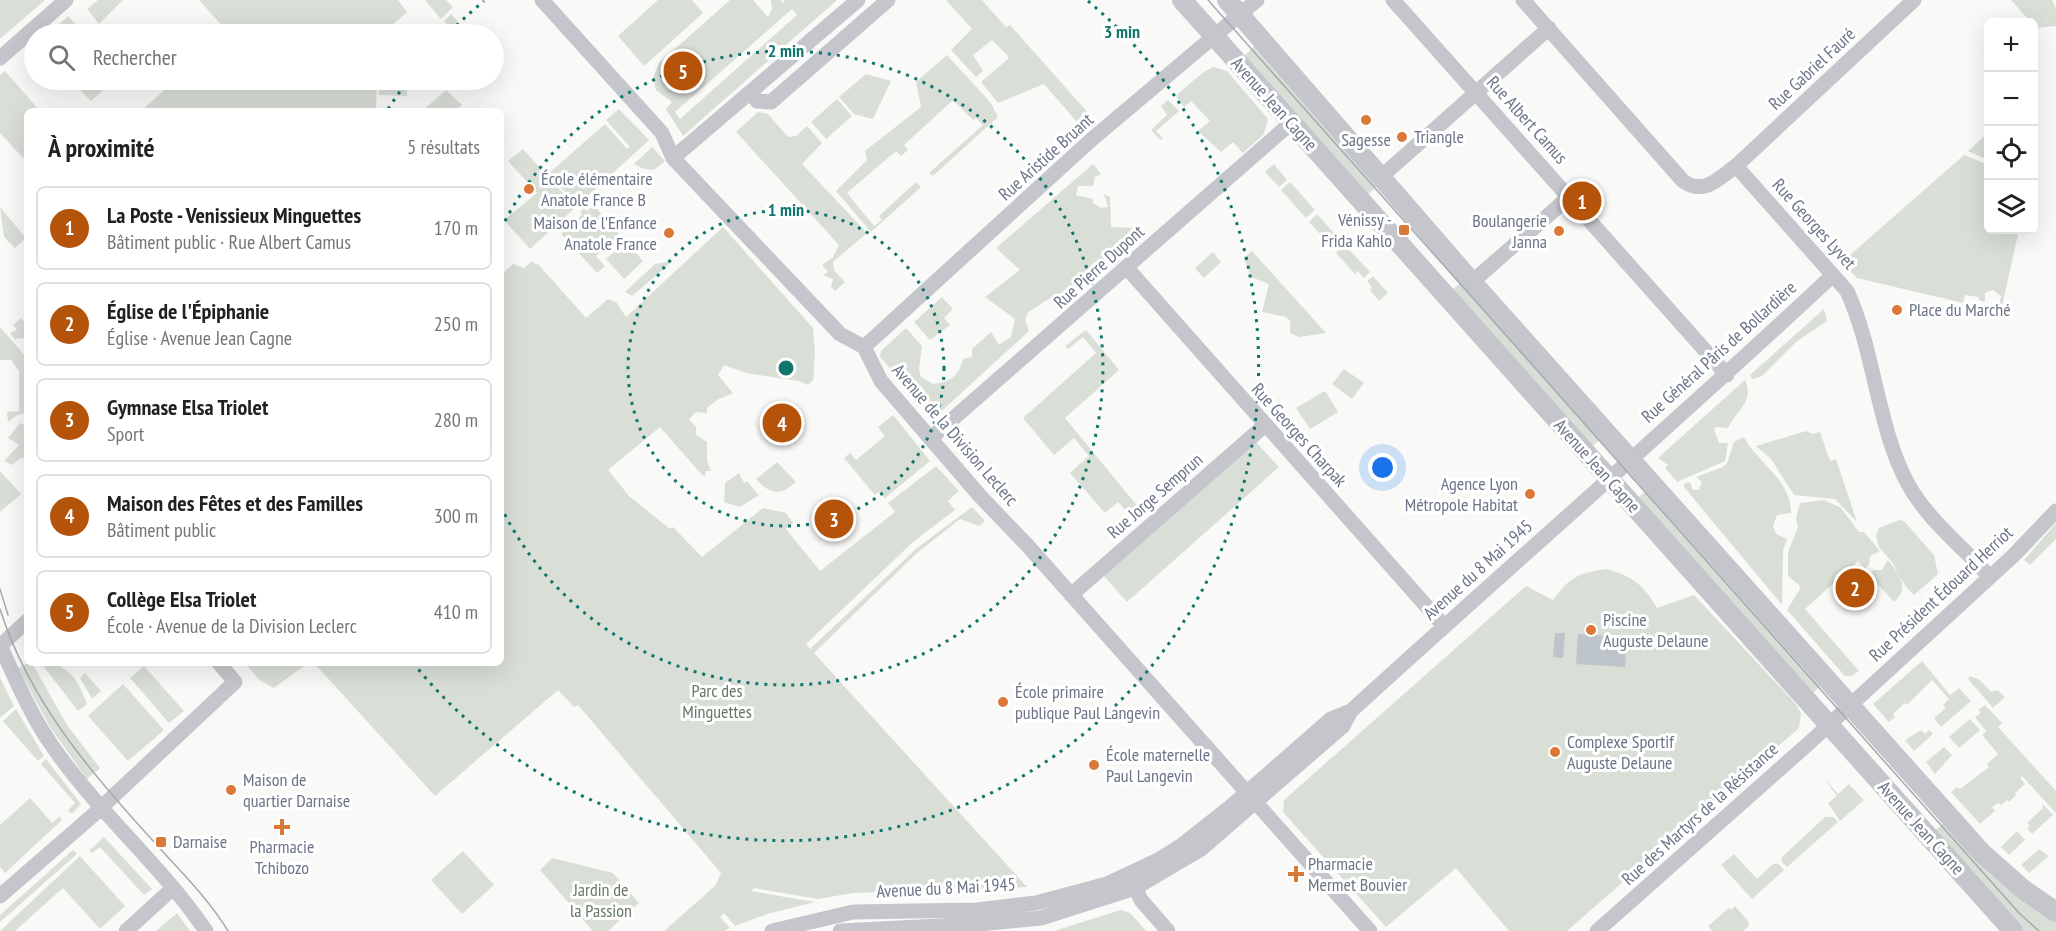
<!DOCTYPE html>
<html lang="fr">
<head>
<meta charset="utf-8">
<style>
	body { margin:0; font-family:"PT Sans Narrow",sans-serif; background:#f2f2f2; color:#202124 }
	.controls { position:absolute; right:18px; top:18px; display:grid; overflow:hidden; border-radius:9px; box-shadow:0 6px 24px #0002 }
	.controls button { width:54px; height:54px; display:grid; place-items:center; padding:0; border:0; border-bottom:2px solid #e0e0e0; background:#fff; color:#202124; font:30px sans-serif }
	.you { position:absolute; left:1383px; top:468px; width:21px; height:21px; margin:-15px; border:4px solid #fff; border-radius:50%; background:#1a73e8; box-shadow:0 0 0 9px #1a73e833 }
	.badge { display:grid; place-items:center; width:39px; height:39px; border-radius:50%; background:#b45309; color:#fff; font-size:20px; font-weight:700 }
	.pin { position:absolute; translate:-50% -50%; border:3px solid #fff; box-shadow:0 2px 6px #0006 }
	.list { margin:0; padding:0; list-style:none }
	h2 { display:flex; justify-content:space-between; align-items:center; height:78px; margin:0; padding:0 24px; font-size:26px }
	h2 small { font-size:20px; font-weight:400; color:#757577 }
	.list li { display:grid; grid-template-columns:39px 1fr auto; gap:18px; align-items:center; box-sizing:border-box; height:84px; margin:0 12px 12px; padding:0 12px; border:2px solid #e0e0e0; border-radius:9px }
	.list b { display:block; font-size:22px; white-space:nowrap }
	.list p { margin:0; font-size:20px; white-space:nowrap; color:#757577 }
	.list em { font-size:20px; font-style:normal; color:#757577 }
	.icon { flex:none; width:33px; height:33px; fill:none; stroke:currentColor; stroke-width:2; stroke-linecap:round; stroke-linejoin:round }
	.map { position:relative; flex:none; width:2056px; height:931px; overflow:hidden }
	.search { position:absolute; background:#fff; box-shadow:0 6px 24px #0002; left:24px; top:24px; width:480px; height:66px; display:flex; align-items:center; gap:15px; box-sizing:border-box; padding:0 21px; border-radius:33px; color:#757577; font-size:22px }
	.panel { position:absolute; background:#fff; box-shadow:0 6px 24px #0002; left:24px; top:108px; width:480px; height:558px; border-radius:9px }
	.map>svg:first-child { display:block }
	.green { fill:#d9ded7; fill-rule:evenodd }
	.water { fill:#bdc5cb }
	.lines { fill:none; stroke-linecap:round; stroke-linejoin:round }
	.minor { stroke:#c4c6cb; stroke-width:15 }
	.tertiary { stroke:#c4c6cb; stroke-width:20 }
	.tram { stroke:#a5a9b0; stroke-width:1.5 }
	.ring { fill:none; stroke:#0f766e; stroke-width:3; stroke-dasharray:3 6 }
	.poi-dot { fill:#da7937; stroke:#fff; stroke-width:2 }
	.labels { text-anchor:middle; stroke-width:6; stroke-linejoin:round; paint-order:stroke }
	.street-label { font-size:18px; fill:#6b7587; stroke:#fff }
	.poi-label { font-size:18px; fill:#6b7587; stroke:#fff; text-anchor:start }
	.park-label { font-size:18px; fill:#667965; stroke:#fff }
	.centre { fill:#0f766e; stroke:#fff; stroke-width:3 }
	.ring-label { font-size:18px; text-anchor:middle; font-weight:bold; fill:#0f766e; stroke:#fff; stroke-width:6; stroke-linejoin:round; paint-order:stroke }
</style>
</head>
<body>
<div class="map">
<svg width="2056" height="931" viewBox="0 0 2056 931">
	<rect width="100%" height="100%" fill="#f9faf8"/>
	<path class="green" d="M0 0H45L0 39Z
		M98 0H123L99 24 87 9Z
		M199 0H398L407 12 388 29 385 27 382 34H225L231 28 227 25 224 28Z
		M425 0H446L453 7 441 19Z
		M658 0H692L703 13 644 66 618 36Z
		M730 0H753L768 17 772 9 771 0H781L782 4 785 0H837L683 136 666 109 672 102 656 90 653 78 659 63ZM792 9 797 15 680 119 675 112ZM668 69 685 90 674 92 667 88 664 75Z
		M946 0H982L1006 27 1010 25 1090 115 1087 118 1092 124 1084 130 1044 84 998 103 981 82 1008 59V56L992 40 973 55 983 71 976 77 951 50 972 29Z
		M2011 0H2052L2056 8V26L2036 28Z
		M451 14 469 34H455L444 21Z
		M68 16 84 34H48Z
		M1257 44 1381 183 1365 197 1242 58Z
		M947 55 991 103 998 117 933 176 929 173 983 125 976 118 973 120 953 100 904 145 908 150 901 156 896 151 847 193 874 226 882 220 879 216 916 182 921 187 871 232 836 191 867 160 865 151 921 107 916 82Z
		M1214 67 1227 71 1268 119 1264 134 1243 153 1233 142 1221 152 1198 131 1210 121 1191 101 1184 107 1176 96C1184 89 1206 68 1214 67Z
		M5 71 40 111H27V154L23 158 0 133V75Z
		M866 74 891 81 873 119 854 114 839 97Z
		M70 80H115L91 101Z
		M176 80H377L376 111H141Z
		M379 80 407 81V96L379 95Z
		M446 90 462 105 455 111H422Z
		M837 99 852 116 826 139 811 122Z
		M1168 100 1179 111 1156 131 1163 138 1160 140 1151 130 1167 115 1161 106Z
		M619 109 649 140 530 249 504 220 537 193 508 161 523 149 570 201 572 199 548 174 605 124 627 149 630 147 606 120Z
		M758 112 768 114 788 137 796 136 807 126 822 143 802 164 867 233 833 262 834 270 845 282 835 291 831 287 833 279 823 275 828 272 822 265 833 257 839 245 736 132Z
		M1988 133V160L1968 151Z
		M652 147 665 161 654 170 644 169 634 164Z
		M1964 155 1988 165V230H2019L2002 306 1999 305 2001 296 1993 290 1985 293V302L1979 300V297L1965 295 1963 303 1857 278 1842 262Z
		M1093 164 1101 174 1095 177 1093 186H1078L1076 195 1093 199V203L1101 208 1108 207 1104 194 1110 197 1111 227 1136 228 1114 247 1112 255 1119 250 1124 256 1120 254 1116 257 1120 261 1115 266 1108 258 1059 301 1055 297C1044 299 1038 308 1028 312L1025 320 1029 331 934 418 880 357 881 351 906 328 922 346 919 369 921 377 933 384C950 382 959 376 963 359L972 357V349L991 332 999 345 1011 337 1015 319 985 297 1020 270 996 248Z
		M1274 164 1287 180 1279 187 1265 172Z
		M1290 182 1315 210 1306 218 1281 190Z
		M594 205 619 234 596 256 605 266 597 273 561 234 573 223 571 220 574 218 576 220 582 215 580 212 584 208 587 211Z
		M0 207 26 238 15 248 4 237Z
		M1317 214 1342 242 1334 249 1309 222Z
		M723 227 813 328 815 353 813 380 808 385 799 381 746 373 724 365 718 375 733 393 717 400 707 408V413L696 412 689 419 696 427V435L707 442V461L711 471H706L705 476 702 475 660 427 608 470 629 496 670 529 673 527 702 557 763 508 786 513 793 523 786 529 820 571 895 512 888 503 936 466 959 491 948 501 955 510 913 542 806 644 810 649 917 548 972 507 985 521 979 526 960 519 917 553 814 653 1027 887 853 893 818 899 754 888 751 891 815 902 767 914 735 926 724 913 720 917 730 928 724 931H664L715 886 721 873 578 705 574 707 558 690 435 796 314 663H501V275L513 264 524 268 532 261 536 265 538 264 586 318 608 299 617 303 626 317Z
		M626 242 643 261 624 279 606 259Z
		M1345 245 1370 272 1364 278 1358 271 1355 274 1336 253Z
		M1252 251 1326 333 1299 337 1290 333V321L1286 317 1262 312 1269 284 1251 277 1244 258Z
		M1213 252 1221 262 1204 278 1195 268Z
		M673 261 632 296 625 292 655 264Z
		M1373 276 1388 293 1379 301 1370 290 1372 288 1367 281Z
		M1466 278 1605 435 1589 449 1450 292Z
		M942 297 953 309 944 318 950 325 930 340 914 322Z
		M1824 309 1827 321 1796 342 1762 376 1752 379 1750 375Z
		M21 318 27 324V339L18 338 15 340 10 333 17 330 13 325Z
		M0 327 27 358V413L17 415 8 422 7 412 19 411V371L11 360H0Z
		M1086 330 1119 370 1065 418 1139 508 1132 517 1118 502 1105 513 1070 473 1089 456 1074 438 1054 455 1023 418 1096 353 1083 337 1068 349 1065 346Z
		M1344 369 1364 383 1352 399 1332 384Z
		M1745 380C1755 401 1736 411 1728 428L1716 427 1714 429 1719 443H1728L1725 461 1677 482 1665 468 1668 465 1658 458Z
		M1325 391 1338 412 1310 429 1296 408Z
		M893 415 930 461 885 498 879 492 875 495 844 458 850 453 856 460 885 436 878 427Z
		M20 423 27 426V462L22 457 12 465 4 461 19 445 8 438Z
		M1806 431 1813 434 1820 432 1830 461 1836 459 1857 522 1835 499 1794 495 1771 459 1756 446Z
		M1744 437C1758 464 1791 479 1791 513L1777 515 1773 526 1776 534 1787 539 1783 551 1782 605 1684 487V484L1690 482 1693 490H1699L1702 482 1696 477 1723 467 1727 463 1734 442Z
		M1254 440 1279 467 1127 602 1102 574Z
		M777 462 796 482C781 496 770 495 756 479Z
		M0 471 21 494 0 512Z
		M739 473 744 483 747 481 759 495 740 507 724 502 725 483Z
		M1651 486 1822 685 1813 693 1635 501Z
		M1824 500 1841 508 1859 532H1864L1880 551 1870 556 1869 565 1865 568 1858 561 1805 609 1859 671 1851 676H1845L1787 610 1800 589 1799 585 1788 576V552L1798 527 1796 518 1800 503Z
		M1900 520 1904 521 1934 555 1938 574 1914 595 1906 587 1892 562 1879 547 1876 535 1879 528Z
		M2056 523V539L2030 565 2024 560Z
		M1888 560C1899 573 1911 588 1894 602L1869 574 1874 570H1882Z
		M1606 569C1632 576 1644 585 1657 608L1694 595 1795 703 1801 713 1799 728 1567 931H1509L1456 868 1386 927 1283 812 1284 800 1526 586 1553 600C1569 577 1579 573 1606 569Z
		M1922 661 1950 695 1959 688 1971 701 1941 727 1934 718 1946 708 1943 705 1949 699 1932 680 1907 705 1905 703 1893 714 1895 717 1889 722 1873 704Z
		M28 663H32L67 725 100 768 87 779 50 727 18 668Z
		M41 663C69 663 78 680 87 704L78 711Z
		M245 663H308L274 688 259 680Z
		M144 666 184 711 169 723 130 678Z
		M85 673 101 691 92 699 80 678Z
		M1970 676 1980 680 1991 692 1998 690 2005 697 1993 708 1968 679Z
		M0 678 14 706 0 718Z
		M123 684 164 730 128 761 88 716Z
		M1985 705 2002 723 1998 727 2056 791V813L2022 776 2020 778 2025 784 2015 793 2016 795 2009 802 2007 800 2001 805 1998 803 1992 807 1995 811 1980 824 1951 792 1957 787 1960 789 1989 767 1987 764 1998 754 1982 735 1986 731 1975 717 1981 713 1978 710Z
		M16 709 44 756 38 761 3 721Z
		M1970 719 1980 730 1959 748 1949 737Z
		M1921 730 1925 734 1929 730 1933 734 1914 751 1905 740Z
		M1944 747 1952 755 1935 774 1926 762Z
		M46 759 81 804 72 814 68 810 75 803 41 764Z
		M1823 777 1838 794 1849 784 1864 800 1840 821 1828 803 1837 796Z
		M30 798 52 823 60 816 62 820 5 873 0 867V825Z
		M2042 803 2053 815 2032 834 2027 828 2030 826 2027 823 2043 808Z
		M1825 817H1833L1838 822 1787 867 1781 861 1782 857Z
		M1945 822 2056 918V931H2018L1934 831Z
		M2017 831 2025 840 2009 855 2001 847Z
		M104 837 152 889 144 895 100 847 92 853 89 851Z
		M2039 849 2049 856 2029 873 2021 865Z
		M73 850 77 854 0 922V915Z
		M463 851 494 885 462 914 431 880Z
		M1734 854 1757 879 1773 864H1779L1784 870 1752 899 1721 865Z
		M80 856 125 906 100 929 63 888 15 931H0Z
		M552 858 613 873 639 903 608 931H593L540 870Z
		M1735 906 1748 921 1749 926 1743 931H1712L1708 926 1729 908 1731 910Z
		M1121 910 1130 913 1146 931H1054Z
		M177 913 190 931H156Z"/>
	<path class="water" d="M1555 633H1565L1563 658 1553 657Z
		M1578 634 1627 637 1625 667 1576 664Z"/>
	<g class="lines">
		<path class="minor" d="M542 0 662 133 673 158 840 334 864 347 881 381 980 496 1028 546 1370 931
			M1393 0 1727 375
			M1523 0 1683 181C1704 196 1719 178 1736 166L1914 0
			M0 58 66 0
			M751 93 757 101 771 102 888 0
			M673 158 858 0
			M1736 166 1847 291C1875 352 1877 427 1908 484 1927 519 1963 547 1990 577
			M1382 176 1549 28
			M1127 268 1444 626
			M1472 282 1569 197
			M864 347 1091 140 1257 0
			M931 438 1291 123
			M1071 595 1264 426
			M0 645C16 680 31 716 53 747 98 812 163 867 206 931
			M0 646 27 621
			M1132 880 1141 900 1168 931
			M0 896 91 817 235 682 219 663
			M126 931 172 889
			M772 931 853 912 977 910 1036 903 1107 884 1158 860 1182 845 1229 808 1331 719 1351 711
			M840 931 979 924 1041 918 1135 888 1201 849 1343 726 1351 711C1511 565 1675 423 1833 275
			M1597 931 1808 744 2013 556 2056 511"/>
		<path class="tertiary" d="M1182 0 2013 931
			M1227 0 1472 282 1982 853 2024 890 2056 912"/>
		<path class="tram" d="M1208 0 2019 913 2039 931
			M0 589 8 615
			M0 609C29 701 91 773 155 843 180 871 209 899 228 931"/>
	</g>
	<g class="ring">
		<circle cx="786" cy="368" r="158"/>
		<path d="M501 229A317 317 0 1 1 501 507"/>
		<path d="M388 109A475 475 0 0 1 407 82M450 32A475 475 0 0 1 484 1M1088 1A475 475 0 1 1 414 664"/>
	</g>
	<g class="poi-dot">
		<circle cx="1366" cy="120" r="6"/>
		<circle cx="1402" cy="137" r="6"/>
		<circle cx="529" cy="189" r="6"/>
		<rect x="1398" y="224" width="12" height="12" rx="3"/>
		<circle cx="1559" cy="231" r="6"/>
		<circle cx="669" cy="233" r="6"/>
		<circle cx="1897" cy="310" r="6"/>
		<circle cx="1530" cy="494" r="6"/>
		<circle cx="1591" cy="630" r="6"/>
		<circle cx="1003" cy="702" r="6"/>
		<circle cx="1555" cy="752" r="6"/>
		<circle cx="1094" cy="765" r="6"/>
		<circle cx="231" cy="790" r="6"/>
		<path d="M279 818h6v6h6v6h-6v6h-6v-6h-6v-6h6z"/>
		<rect x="155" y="836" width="12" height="12" rx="3"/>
		<path d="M1293 865h6v6h6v6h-6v6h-6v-6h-6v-6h6z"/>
	</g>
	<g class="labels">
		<g class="street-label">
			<text transform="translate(1812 69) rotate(-43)" y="6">Rue Gabriel Fauré</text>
			<text transform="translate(1274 104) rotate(48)" y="6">Avenue Jean Cagne</text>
			<text transform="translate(1527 120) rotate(48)" y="6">Rue Albert Camus</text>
			<text transform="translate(1046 157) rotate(-42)" y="6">Rue Aristide Bruant</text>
			<text transform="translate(1814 224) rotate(48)" y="6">Rue Georges Lyvet</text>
			<text transform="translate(1099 267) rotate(-42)" y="6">Rue Pierre Dupont</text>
			<text transform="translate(1719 352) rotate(-42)" y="6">Rue Général Pâris de Bollardière</text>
			<text transform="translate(955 435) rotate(49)" y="6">Avenue de la Division Leclerc</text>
			<text transform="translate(1299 435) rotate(48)" y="6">Rue Georges Charpak</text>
			<text transform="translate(1597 466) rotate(48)" y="6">Avenue Jean Cagne</text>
			<text transform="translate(1155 496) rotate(-41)" y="6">Rue Jorge Semprun</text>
			<text transform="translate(1478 570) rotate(-42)" y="6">Avenue du 8 Mai 1945</text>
			<text transform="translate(1941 594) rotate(-43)" y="6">Rue Président Édouard Herriot</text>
			<text transform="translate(1700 814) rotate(-42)" y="6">Rue des Martyrs de la Résistance</text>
			<text transform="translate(1921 828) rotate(48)" y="6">Avenue Jean Cagne</text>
			<text transform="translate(946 888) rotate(-3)" y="6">Avenue du 8 Mai 1945</text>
		</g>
		<g class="poi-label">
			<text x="1414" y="143">Triangle</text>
			<text x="1366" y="146" text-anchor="middle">Sagesse</text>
			<text x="541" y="185">École élémentaire<tspan x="541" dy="21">Anatole France B</tspan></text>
			<text x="1392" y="226" text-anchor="end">Vénissy -<tspan x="1392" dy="21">Frida Kahlo</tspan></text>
			<text x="1547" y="227" text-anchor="end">Boulangerie<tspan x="1547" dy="21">Janna</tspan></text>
			<text x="657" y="229" text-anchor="end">Maison de l'Enfance<tspan x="657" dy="21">Anatole France</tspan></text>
			<text x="1909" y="316">Place du Marché</text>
			<text x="1518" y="490" text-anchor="end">Agence Lyon<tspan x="1518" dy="21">Métropole Habitat</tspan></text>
			<text x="1603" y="626">Piscine<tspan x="1603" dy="21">Auguste Delaune</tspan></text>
			<text x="1015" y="698">École primaire<tspan x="1015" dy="21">publique Paul Langevin</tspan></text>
			<text x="1567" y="748">Complexe Sportif<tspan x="1567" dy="21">Auguste Delaune</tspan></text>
			<text x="1106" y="761">École maternelle<tspan x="1106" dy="21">Paul Langevin</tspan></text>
			<text x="243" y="786">Maison de<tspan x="243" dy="21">quartier Darnaise</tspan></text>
			<text x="173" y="848">Darnaise</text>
			<text x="282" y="853" text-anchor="middle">Pharmacie<tspan x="282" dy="21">Tchibozo</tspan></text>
			<text x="1308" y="870">Pharmacie<tspan x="1308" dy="21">Mermet Bouvier</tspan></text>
		</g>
		<g class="park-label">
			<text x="717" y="697">Parc des<tspan x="717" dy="21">Minguettes</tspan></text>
			<text x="601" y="896">Jardin de<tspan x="601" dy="21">la Passion</tspan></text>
		</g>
	</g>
	<circle cx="786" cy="368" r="9" class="centre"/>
	<g class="ring-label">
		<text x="1122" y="38">3 min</text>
		<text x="786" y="57">2 min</text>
		<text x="786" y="216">1 min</text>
	</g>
</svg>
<div class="controls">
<button>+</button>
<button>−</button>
<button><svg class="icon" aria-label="locate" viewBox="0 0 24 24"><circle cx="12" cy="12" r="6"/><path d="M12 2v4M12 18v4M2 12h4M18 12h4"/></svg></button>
<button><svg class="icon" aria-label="layers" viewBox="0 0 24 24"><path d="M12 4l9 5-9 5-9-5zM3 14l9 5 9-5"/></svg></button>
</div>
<div class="you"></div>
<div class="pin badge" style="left:1582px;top:201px">1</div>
<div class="pin badge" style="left:1855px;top:588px">2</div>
<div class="pin badge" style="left:834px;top:519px">3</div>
<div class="pin badge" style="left:782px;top:423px">4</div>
<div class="pin badge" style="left:683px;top:71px">5</div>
<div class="search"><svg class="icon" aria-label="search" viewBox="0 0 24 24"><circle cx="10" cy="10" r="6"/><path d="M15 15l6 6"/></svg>Rechercher</div>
<section class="panel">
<h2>À proximité<small>5 résultats</small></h2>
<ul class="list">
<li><span class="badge">1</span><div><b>La Poste - Venissieux Minguettes</b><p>Bâtiment public · Rue Albert Camus</p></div><em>170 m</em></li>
<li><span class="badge">2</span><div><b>Église de l'Épiphanie</b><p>Église · Avenue Jean Cagne</p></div><em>250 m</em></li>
<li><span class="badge">3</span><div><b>Gymnase Elsa Triolet</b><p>Sport</p></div><em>280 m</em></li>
<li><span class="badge">4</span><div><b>Maison des Fêtes et des Familles</b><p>Bâtiment public</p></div><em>300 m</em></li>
<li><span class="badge">5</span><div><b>Collège Elsa Triolet</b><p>École · Avenue de la Division Leclerc</p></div><em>410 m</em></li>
</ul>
</section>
</div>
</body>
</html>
